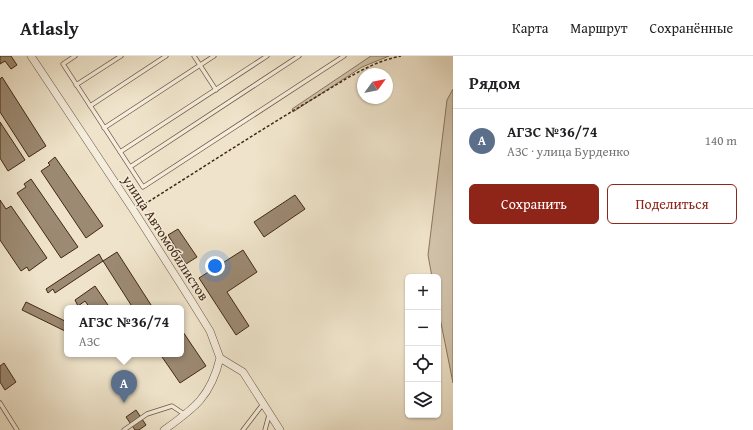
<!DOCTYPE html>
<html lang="ru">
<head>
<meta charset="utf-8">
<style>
	body { margin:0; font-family:"Gentium Book Plus",serif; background:#f2f2f2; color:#202124 }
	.controls { position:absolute; right:12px; bottom:12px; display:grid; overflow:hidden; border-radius:6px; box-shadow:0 1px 3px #0004 }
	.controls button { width:36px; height:36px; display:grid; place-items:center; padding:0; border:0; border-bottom:1px solid #e0e0e0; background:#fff; color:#202124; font:20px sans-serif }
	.compass { position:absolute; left:357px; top:12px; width:36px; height:36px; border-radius:50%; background:#fff; box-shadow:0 1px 3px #0004; rotate:57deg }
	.you { position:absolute; left:215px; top:210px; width:14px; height:14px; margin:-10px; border:3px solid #fff; border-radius:50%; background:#1a73e8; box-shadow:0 0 0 6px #1a73e833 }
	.badge { display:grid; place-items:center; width:26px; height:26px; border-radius:50%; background:#8f2418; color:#fff; font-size:13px; font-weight:700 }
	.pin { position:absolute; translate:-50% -33px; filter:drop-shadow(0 1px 2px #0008) }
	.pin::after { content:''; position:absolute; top:21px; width:14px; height:12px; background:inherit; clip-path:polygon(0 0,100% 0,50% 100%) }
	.popup { position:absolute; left:64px; top:249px; width:120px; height:52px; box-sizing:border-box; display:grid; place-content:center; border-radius:6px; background:#fff; filter:drop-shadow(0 1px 3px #0005); font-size:13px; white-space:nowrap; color:#757577 }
	.popup b { font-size:15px; color:#202124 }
	.popup::after { content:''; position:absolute; left:50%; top:100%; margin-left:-8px; border:8px solid transparent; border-top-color:#fff }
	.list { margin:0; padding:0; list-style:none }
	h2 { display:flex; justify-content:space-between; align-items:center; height:52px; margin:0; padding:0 16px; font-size:17px }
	h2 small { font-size:13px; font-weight:400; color:#757577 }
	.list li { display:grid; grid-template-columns:26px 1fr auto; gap:12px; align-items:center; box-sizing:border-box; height:64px; padding:0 16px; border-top:1px solid #e0e0e0 }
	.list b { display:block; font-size:15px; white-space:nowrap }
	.list p { margin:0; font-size:13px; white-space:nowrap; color:#757577 }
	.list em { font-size:13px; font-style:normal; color:#757577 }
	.actions { display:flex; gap:8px; padding:12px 16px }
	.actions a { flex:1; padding:9px 0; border:1px solid #8f2418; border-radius:6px; text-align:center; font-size:14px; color:#8f2418 }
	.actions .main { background:#8f2418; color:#fff }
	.icon { flex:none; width:22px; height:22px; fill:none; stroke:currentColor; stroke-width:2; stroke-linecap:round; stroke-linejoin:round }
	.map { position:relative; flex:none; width:453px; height:374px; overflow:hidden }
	header { display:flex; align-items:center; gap:24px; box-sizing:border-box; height:56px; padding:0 20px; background:#fff; border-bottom:1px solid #e0e0e0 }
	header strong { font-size:19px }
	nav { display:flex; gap:22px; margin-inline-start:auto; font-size:14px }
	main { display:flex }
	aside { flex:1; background:#fff }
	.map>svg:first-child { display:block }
	.green { fill:#d2c4ac; stroke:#8a7660 }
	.building { fill:#9c8a73; stroke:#422813 }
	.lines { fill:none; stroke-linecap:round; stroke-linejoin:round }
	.lane-casing { stroke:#6d5741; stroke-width:5 }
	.street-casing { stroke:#6d5741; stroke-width:8 }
	.path { stroke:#422813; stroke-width:1.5; stroke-dasharray:3 2; stroke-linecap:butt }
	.lane { stroke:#f5eddd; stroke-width:3.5 }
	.street { stroke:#f5eddd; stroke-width:7 }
	.labels { text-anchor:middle; stroke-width:3; stroke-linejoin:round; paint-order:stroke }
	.street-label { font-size:14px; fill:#422813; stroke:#f5eddd }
</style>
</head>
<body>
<header>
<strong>Atlasly</strong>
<nav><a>Карта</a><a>Маршрут</a><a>Сохранённые</a></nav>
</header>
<main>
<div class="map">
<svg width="453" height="374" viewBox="0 0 453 374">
	<rect width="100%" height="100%" fill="#efe4cb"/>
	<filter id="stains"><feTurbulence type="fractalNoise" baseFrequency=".005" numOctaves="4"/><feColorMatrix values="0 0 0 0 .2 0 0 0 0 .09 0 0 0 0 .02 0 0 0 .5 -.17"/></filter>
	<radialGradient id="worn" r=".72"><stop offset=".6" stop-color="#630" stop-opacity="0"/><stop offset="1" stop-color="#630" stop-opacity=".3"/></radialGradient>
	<path class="green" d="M371 0H389L362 11 293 56 292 53Z
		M453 33V327L438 252V221H432L428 199 447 44Z"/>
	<path class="building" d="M0 0H11L17 9 11 13 5 5 0 8Z
		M2 21 46 90 29 101 0 56V23Z
		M0 66 25 104 8 115 0 102Z
		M55 101 103 170 86 182 41 115 50 109 48 107Z
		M31 123 78 191 61 202 17 137 26 131 24 128Z
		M295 139 305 153 264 181 254 166Z
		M0 144 6 153 11 150 47 202 29 215 27 211 21 215 0 184Z
		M178 173 197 201 186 208 168 179Z
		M243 194 257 216 227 236 249 270 236 279 199 222Z
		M117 196 153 252H133L103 205Z
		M99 198 103 205 55 237 53 233 48 237 46 233Z
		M95 230 110 252H90L85 245 78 250 75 244Z
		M26 246 67 266V276L22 254Z
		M181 273 206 310 180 327 160 298H181Z
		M4 307 16 326 5 334 0 326V310Z
		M136 354 146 369 139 374H135L126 361Z"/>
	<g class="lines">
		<defs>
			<path id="lane" d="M75 0 63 8 143 131 344 0
				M194 0 216 34
				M76 29 121 0
				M90 50 166 0
				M104 72 214 0
				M120 96 267 0
				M130 111 299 0
				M0 347 17 374
				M124 374 147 358 172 350 184 358
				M243 374 263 348
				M265 374 269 359"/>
			<path id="street" d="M31 0 134 155 192 246 210 275 220 302 243 316 280 374
				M164 374C195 352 211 340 220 302"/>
		</defs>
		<use href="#lane" class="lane-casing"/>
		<use href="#street" class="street-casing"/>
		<path class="path" d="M140 151C199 114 257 76 316 41 343 25 370 6 401 0"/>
		<use href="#lane" class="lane"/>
		<use href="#street" class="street"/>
	</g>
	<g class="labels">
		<g class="street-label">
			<text transform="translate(166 182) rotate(57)" y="5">улица Автомобилистов</text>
		</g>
	</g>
	<rect width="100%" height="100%" filter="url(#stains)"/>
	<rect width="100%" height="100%" fill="url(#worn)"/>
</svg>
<div class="controls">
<button>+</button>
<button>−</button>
<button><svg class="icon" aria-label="locate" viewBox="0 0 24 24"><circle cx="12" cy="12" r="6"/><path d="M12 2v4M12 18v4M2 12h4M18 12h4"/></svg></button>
<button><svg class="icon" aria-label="layers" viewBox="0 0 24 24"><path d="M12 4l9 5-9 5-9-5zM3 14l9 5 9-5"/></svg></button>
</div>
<svg class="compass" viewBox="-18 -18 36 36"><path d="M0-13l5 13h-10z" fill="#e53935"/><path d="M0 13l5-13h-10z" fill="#757577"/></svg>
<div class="you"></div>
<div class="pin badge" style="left:124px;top:347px;background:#5c6f8a">A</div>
<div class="popup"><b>АГЗС №36/74</b>АЗС</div>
</div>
<aside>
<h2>Рядом<small></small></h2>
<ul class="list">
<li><span class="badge" style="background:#5c6f8a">A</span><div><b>АГЗС №36/74</b><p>АЗС · улица Бурденко</p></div><em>140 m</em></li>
</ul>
<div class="actions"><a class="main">Сохранить</a><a>Поделиться</a></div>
</aside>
</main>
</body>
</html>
